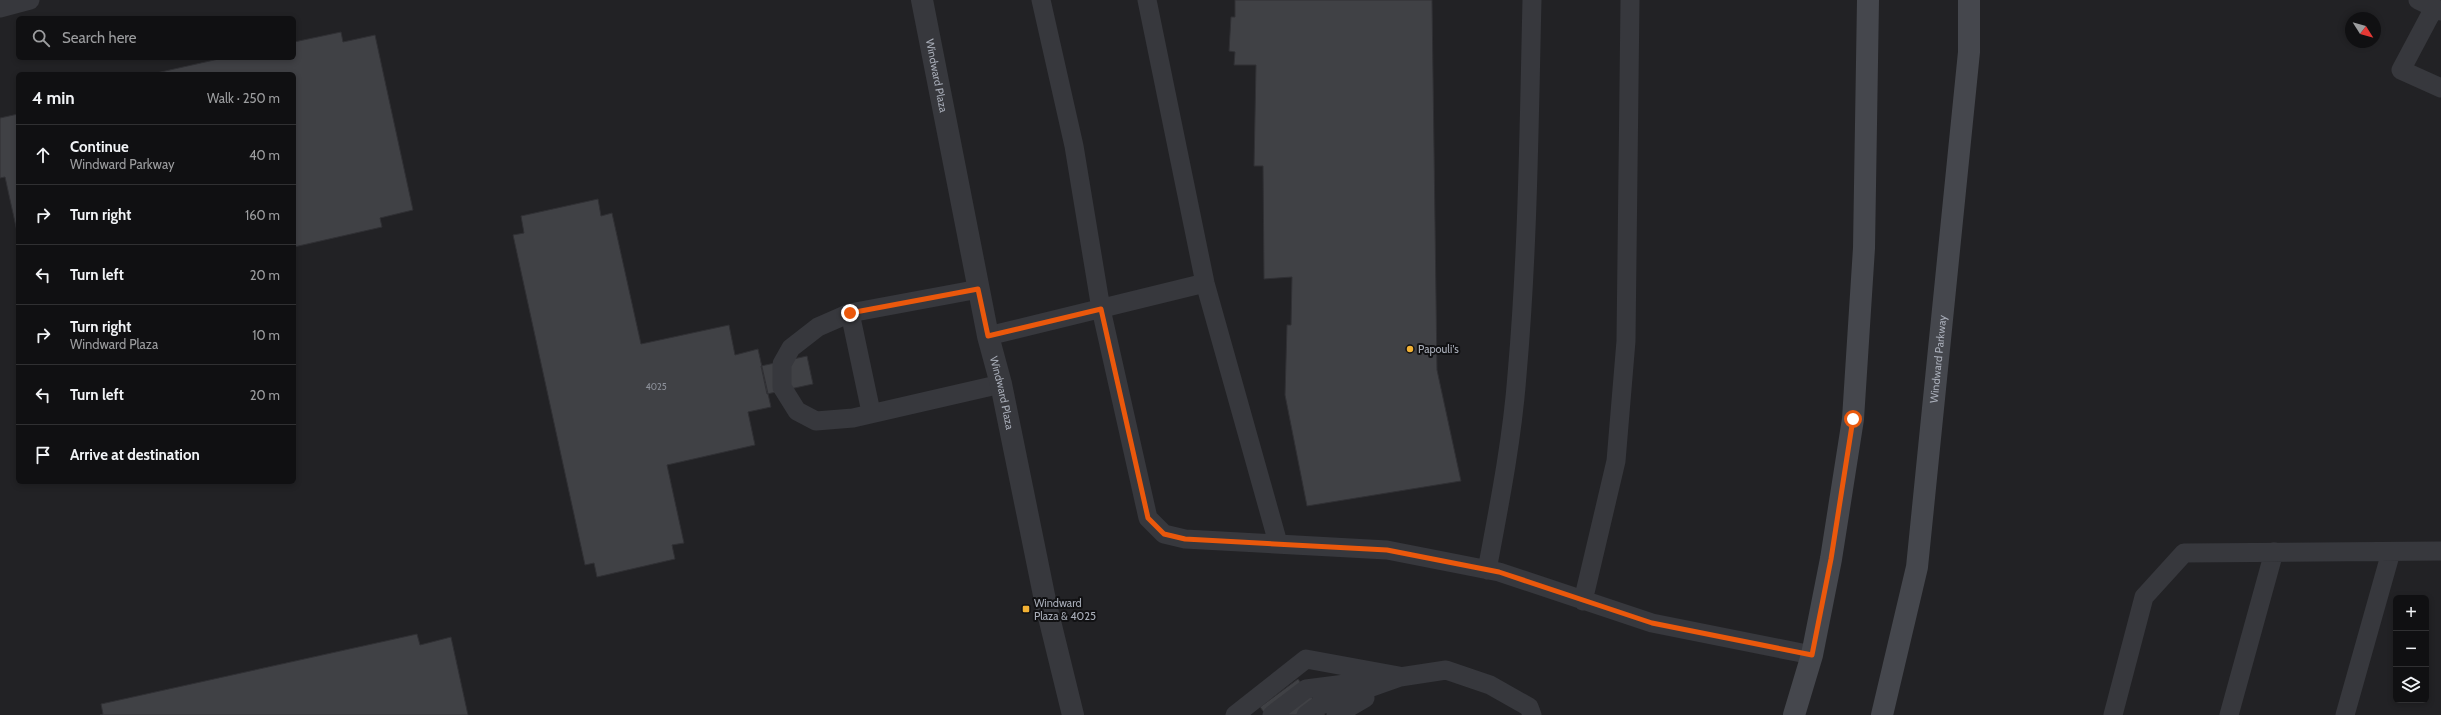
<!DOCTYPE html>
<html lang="en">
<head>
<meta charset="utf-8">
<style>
	body { margin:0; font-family:Cabin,sans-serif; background:#1e1e20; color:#f1f3f6 }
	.controls { position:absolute; right:12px; bottom:12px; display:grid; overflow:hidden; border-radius:6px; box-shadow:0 2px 6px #0003 }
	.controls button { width:36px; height:36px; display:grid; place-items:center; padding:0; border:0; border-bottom:1px solid #303032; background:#101012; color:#f1f3f6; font:20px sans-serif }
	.compass { position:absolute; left:2345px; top:12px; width:36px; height:36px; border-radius:50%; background:#101012; box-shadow:0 2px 6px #0003; rotate:127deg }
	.stop { position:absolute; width:12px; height:12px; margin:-9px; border:3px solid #ea580c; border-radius:50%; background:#fff }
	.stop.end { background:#ea580c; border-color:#fff; box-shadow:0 1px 4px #0008 }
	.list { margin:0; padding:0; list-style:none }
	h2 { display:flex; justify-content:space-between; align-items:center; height:52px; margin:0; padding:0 16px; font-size:17px }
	h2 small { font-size:13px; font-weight:400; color:#9c9d9f }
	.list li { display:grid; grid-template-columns:26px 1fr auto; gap:12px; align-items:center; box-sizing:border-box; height:60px; padding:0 16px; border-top:1px solid #303032 }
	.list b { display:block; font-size:15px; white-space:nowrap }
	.list p { margin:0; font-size:13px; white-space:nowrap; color:#9c9d9f }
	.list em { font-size:13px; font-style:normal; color:#9c9d9f }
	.icon { flex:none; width:22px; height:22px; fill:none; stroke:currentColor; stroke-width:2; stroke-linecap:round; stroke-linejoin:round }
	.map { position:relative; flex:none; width:2441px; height:715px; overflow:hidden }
	.search { position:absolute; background:#101012; box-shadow:0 2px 6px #0003; left:16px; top:16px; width:280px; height:44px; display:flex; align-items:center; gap:10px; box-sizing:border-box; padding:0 14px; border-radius:6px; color:#9c9d9f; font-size:15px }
	.panel { position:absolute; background:#101012; box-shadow:0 2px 6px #0003; left:16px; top:72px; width:280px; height:412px; border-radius:6px }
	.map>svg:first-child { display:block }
	.built { fill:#222225; fill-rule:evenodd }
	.building { fill:#404145; stroke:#303034 }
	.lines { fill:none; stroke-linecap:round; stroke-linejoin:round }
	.service { stroke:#37383d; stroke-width:19 }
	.minor { stroke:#37383d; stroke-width:22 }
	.secondary { stroke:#45474d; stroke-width:22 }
	.route { stroke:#ea580c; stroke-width:5 }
	.poi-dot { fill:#f2b134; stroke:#111113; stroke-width:1.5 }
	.labels { text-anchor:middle; stroke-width:4; stroke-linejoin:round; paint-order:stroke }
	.number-label { font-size:9px; fill:#8e929b }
	.street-label { font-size:11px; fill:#a8adb8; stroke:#111113 }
	.poi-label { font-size:11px; fill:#a8adb8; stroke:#111113; text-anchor:start }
</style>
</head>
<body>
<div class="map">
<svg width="2441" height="715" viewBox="0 0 2441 715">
	<rect width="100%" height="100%" fill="#161618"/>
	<path class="built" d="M0 0H2441V715H0ZM18 18H294V58H18ZM2351 18H2375V42H2351ZM18 74H294V482H18ZM2396 598H2426V700H2396Z"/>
	<path class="building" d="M1235 0H1432L1437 370 1461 481 1307 506 1285 395 1287 325H1291L1292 277 1264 279 1263 166H1254L1256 65H1234L1235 52 1229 51 1231 17H1235Z
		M341 32 343 42 375 35 413 210 380 218 382 227 294 247V74H152L223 58H294V42Z
		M18 114V236L5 177 0 178V118Z
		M598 199 601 216 612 213 641 344 729 325 735 355 758 349 771 407 748 412 755 445 667 465 684 543 672 545 675 559 597 577 594 563 585 565 513 235 524 233 521 216Z
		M807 356 813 384 767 394 761 366Z
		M417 634 420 645 451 637 468 715H100L103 714 101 704Z
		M1298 679 1325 715H1266L1260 707Z"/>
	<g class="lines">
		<path class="service" d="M1041 0 1074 146 1101 309 1148 518 1164 534 1185 539 1387 550 1499 572 1652 623 1812 655
			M1147 0 1205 283 1278 543
			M2418 0 2441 11
			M0 8 30 0
			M2434 8 2401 70 2441 88
			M979 289 850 313 818 327 791 348 782 364V387L797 411 816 421 853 418 1001 384
			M850 313 871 412
			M988 336 1205 283
			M1487 570C1499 506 1512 441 1517 375 1528 250 1529 125 1532 0
			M1583 601 1616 461 1626 341 1630 0
			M1235 715 1306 659 1399 676
			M1272 715 1306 689 1361 682
			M1306 715 1318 706 1400 677 1446 670 1490 685 1529 707 1532 715
			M1336 715 1365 698
			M2113 715 2144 597 2184 553 2441 551
			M2229 715 2274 552
			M2345 715 2391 552"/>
		<path class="minor" id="s1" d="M922 0 988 336 1001 384 1046 605 1073 715"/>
		<g class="secondary">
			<path d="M1794 715 1812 655 1831 559 1853 419 1864 248 1868 0"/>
			<path id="s2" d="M1882 715 1917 567 1969 52V0"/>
		</g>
	</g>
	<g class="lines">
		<path class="route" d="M850 313 978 289 988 336 1101 309 1148 518 1164 534 1185 539 1387 550 1499 572 1652 623 1812 655 1831 559 1853 419"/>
	</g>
	<g class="poi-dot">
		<circle cx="1410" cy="349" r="4"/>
		<rect x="1022" y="605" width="8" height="8" rx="2"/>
	</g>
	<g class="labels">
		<g class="number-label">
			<text x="656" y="390">4025</text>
		</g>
		<g class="street-label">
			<text dy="4" stroke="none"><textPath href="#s1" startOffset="77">Windward Plaza</textPath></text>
			<text dy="4" stroke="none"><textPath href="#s2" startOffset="361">Windward Parkway</textPath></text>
			<text dy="4" stroke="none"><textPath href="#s1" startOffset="401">Windward Plaza</textPath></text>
		</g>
		<g class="poi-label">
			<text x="1418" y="353">Papouli's</text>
			<text x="1034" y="607">Windward<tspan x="1034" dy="13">Plaza &amp; 4025</tspan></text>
		</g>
	</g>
</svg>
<div class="controls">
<button>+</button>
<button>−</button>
<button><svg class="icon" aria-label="layers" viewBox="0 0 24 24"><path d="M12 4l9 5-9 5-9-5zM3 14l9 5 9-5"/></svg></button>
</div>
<svg class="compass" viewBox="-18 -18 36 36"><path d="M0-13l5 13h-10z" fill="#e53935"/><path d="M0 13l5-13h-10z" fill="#9c9d9f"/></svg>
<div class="stop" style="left:1853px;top:419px"></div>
<div class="stop end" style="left:850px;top:313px"></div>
<div class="search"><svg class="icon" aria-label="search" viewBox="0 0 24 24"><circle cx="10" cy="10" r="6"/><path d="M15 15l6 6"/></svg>Search here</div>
<section class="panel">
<h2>4 min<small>Walk · 250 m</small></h2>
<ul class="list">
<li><svg class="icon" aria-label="ahead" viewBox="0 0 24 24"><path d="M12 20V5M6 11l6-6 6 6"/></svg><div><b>Continue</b><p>Windward Parkway</p></div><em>40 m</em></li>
<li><svg class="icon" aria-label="right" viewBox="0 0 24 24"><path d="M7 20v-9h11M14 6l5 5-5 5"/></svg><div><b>Turn right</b></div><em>160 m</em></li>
<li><svg class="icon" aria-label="left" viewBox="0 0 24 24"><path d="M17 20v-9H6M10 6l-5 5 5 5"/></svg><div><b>Turn left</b></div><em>20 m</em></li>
<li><svg class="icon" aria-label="right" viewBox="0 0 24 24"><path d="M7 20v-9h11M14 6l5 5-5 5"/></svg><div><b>Turn right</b><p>Windward Plaza</p></div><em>10 m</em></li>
<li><svg class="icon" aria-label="left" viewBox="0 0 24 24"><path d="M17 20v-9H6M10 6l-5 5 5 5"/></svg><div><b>Turn left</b></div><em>20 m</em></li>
<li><svg class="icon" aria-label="arrive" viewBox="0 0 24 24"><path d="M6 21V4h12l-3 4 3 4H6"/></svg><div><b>Arrive at destination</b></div></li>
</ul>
</section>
</div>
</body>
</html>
